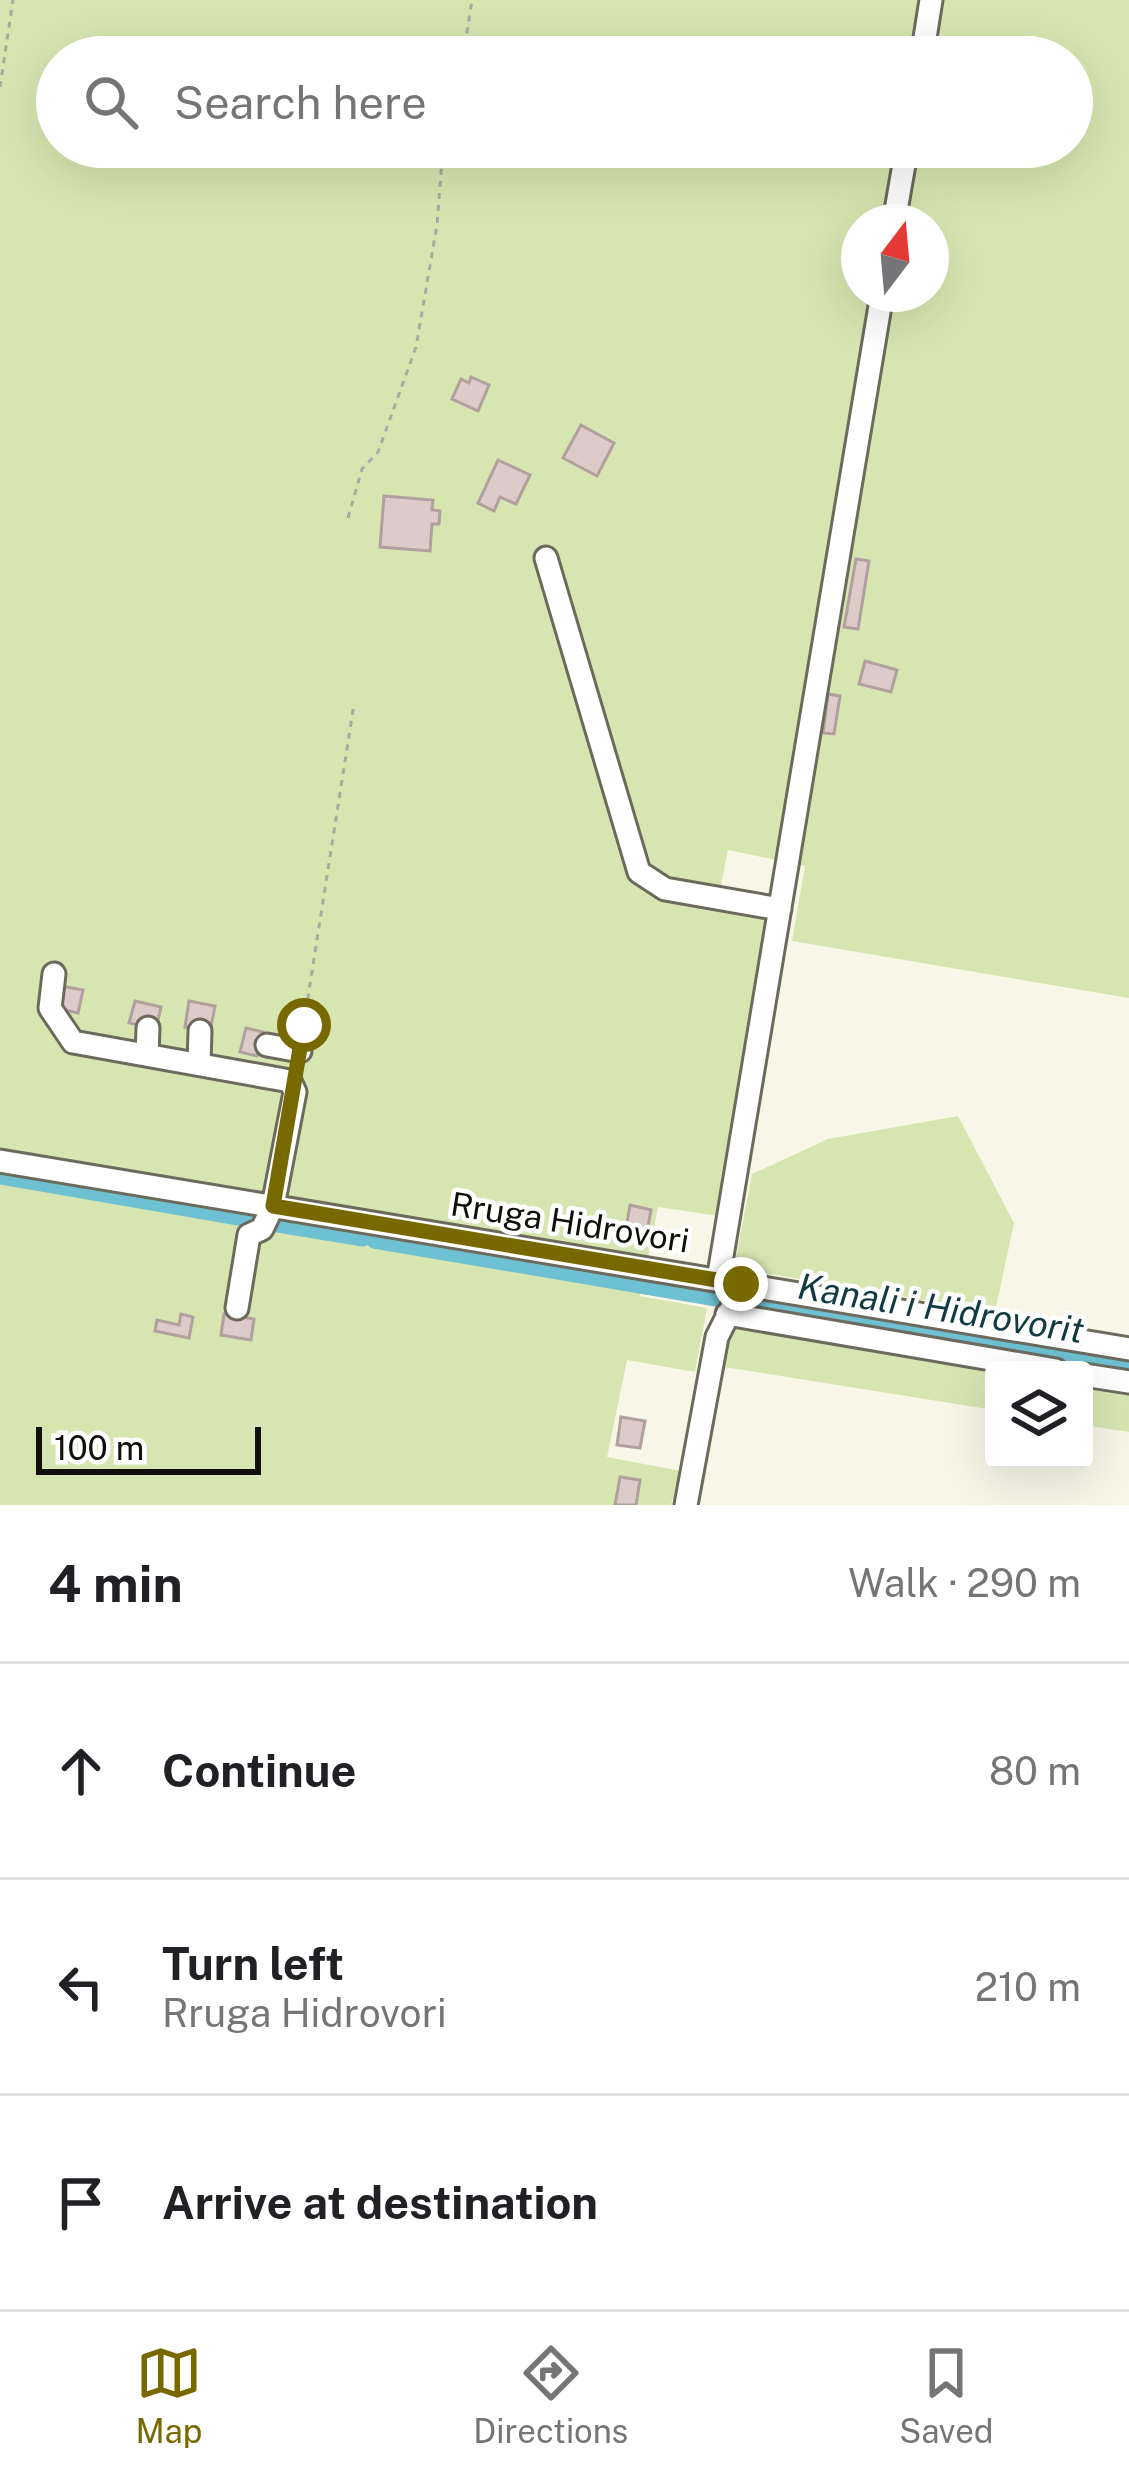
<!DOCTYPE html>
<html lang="en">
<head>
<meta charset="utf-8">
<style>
	body { margin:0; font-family:"Public Sans",sans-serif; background:#f6f6f6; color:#202124 }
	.controls { position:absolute; right:36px; bottom:36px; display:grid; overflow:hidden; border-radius:12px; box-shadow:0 12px 48px #0002 }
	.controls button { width:108px; height:108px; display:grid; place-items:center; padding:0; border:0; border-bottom:3px solid #e0e0e0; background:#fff; color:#202124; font:60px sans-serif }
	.compass { position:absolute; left:841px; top:204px; width:108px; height:108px; border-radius:50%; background:#fff; box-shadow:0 12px 48px #0002; rotate:16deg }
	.scale { position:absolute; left:36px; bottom:30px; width:225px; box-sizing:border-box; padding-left:12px; border:6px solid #100f0a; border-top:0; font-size:33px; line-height:42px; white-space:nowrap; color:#100f0a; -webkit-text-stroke:9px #fff; paint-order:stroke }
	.stop { position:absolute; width:36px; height:36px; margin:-27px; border:9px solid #776900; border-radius:50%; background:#fff }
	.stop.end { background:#776900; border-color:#fff; box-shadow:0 3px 12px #0008 }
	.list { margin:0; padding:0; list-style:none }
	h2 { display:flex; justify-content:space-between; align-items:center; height:156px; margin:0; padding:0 48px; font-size:51px }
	h2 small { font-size:39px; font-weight:400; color:#757577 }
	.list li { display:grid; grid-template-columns:78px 1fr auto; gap:36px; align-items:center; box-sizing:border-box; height:216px; padding:0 48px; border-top:3px solid #e0e0e0 }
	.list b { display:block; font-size:45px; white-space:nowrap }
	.list p { margin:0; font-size:39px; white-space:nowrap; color:#757577 }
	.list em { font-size:39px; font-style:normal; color:#757577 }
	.icon { flex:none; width:66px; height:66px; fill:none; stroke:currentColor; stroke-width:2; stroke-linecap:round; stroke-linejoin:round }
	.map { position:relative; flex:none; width:1129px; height:1505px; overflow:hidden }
	.search { position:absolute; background:#fff; box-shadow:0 12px 48px #0002; left:36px; right:36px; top:36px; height:132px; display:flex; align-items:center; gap:30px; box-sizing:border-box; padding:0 42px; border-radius:66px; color:#757577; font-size:45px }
	.sheet { height:804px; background:#fff }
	nav { display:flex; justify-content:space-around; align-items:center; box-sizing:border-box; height:168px; border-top:3px solid #e0e0e0; background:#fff; font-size:33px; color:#757577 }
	nav a { display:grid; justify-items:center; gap:6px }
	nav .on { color:#776900 }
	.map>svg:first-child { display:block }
	.green { fill:#d7e6b1; fill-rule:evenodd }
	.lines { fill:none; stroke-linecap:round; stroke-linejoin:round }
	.canal { stroke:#6dc1d3; stroke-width:15 }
	.building { fill:#ddcbc9; stroke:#b1a09e; stroke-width:3 }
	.minor-casing { stroke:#6c6a5d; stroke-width:27 }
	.path { stroke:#abaa9e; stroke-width:3; stroke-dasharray:6 6; stroke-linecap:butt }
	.minor { stroke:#fff; stroke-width:21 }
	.route { stroke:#776900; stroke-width:15 }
	.labels { text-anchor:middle; stroke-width:9; stroke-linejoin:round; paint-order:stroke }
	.street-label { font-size:33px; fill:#100f0a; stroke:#fff }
	.water-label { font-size:36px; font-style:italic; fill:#123a42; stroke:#fff }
</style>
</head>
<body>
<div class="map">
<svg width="1129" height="1505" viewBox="0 0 1129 1505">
	<rect width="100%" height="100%" fill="#f8f6e7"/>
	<path class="green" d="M0 0H1129V998L792 941 805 866 728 850 717 905 767 914 719 1216 658 1207 640 1296 707 1308 695 1372 627 1360 607 1457 681 1471 671 1505H0ZM57 57H1072V147H57ZM859 222H931V294H859Z
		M958 1116 1014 1223 995 1312 734 1268 752 1174 828 1139Z
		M731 1323 994 1370V1410L724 1367Z
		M1084 1380 1129 1387V1432L1084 1425Z"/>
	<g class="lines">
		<path class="canal" d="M0 1177 256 1221
			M272 1224 363 1239
			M374 1241 728 1301
			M742 1305 1129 1369"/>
	</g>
	<path class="building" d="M471 377 489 385 478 411 452 399 461 379 469 383Z
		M581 425 614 443 597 476 563 458Z
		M498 460 530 475 516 504 500 497 494 511 478 503Z
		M384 496 433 500 432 510 440 511 439 524H432L430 551 380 547Z
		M856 559 869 561 858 629 844 627Z
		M865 661 897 670 891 692 859 684Z
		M828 694 840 696 834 734 823 733Z
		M56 985 83 990 78 1013 52 1007Z
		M135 1001 161 1007 156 1029 129 1023Z
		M189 1001 215 1006 210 1032 185 1027Z
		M246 1028 263 1032 257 1056 240 1052Z
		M630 1205 651 1210 647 1232 626 1228Z
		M181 1314 193 1317 189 1338 155 1331 157 1320 179 1325Z
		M224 1314 254 1319 251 1340 221 1335Z
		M621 1417 645 1421 640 1448 617 1445Z
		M620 1477 640 1480 636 1505H615Z"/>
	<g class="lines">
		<defs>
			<path id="minor" d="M922 57 931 0
				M894 222 907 147
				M546 558 639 872 665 889 780 909
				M54 974 50 1008 73 1042 290 1081 295 1092 273 1206 262 1229 249 1235 237 1308
				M267 1045 300 1051
				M147 1055 148 1028
				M199 1064 200 1031
				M0 1161 1129 1349
				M718 1280 882 294
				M727 1314 1056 1370
				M1084 1375 1129 1382
				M686 1505 717 1337 734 1303"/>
		</defs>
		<use href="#minor" class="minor-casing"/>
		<path class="path" d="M463 57 472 0
			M0 87 13 0
			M348 518 362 469 378 452 416 347 437 225 443 147
			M302 1035 354 704"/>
		<use href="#minor" class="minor"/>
	</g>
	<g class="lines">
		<path class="route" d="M304 1025 273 1206 741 1284"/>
	</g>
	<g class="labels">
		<g class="street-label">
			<text transform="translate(570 1222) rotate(9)" y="12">Rruga Hidrovori</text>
		</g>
		<g class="water-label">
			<text transform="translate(941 1308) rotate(9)" y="13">Kanali i Hidrovorit</text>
		</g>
	</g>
</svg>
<div class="controls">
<button><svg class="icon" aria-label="layers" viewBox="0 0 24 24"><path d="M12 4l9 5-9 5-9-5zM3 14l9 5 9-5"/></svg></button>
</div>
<svg class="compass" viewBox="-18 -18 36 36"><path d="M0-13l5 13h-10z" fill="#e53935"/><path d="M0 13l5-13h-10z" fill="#757577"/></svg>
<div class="scale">100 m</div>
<div class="stop" style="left:304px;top:1025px"></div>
<div class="stop end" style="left:741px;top:1284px"></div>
<div class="search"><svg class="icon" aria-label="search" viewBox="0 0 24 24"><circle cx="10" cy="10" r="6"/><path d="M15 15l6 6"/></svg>Search here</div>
</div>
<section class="sheet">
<h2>4 min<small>Walk · 290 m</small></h2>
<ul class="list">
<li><svg class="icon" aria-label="ahead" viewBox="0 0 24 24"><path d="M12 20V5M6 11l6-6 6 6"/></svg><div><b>Continue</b></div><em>80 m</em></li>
<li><svg class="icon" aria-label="left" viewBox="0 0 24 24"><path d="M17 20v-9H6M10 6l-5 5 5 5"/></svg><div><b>Turn left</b><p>Rruga Hidrovori</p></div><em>210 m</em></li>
<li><svg class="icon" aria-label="arrive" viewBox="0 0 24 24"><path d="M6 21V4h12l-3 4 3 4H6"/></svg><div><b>Arrive at destination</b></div></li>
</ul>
</section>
<nav>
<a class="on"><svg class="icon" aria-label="map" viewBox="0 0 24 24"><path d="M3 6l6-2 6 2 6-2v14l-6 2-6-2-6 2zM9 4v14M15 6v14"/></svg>Map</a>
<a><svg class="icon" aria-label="directions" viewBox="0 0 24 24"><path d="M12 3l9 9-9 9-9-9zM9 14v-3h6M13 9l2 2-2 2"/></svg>Directions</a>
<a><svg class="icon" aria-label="saved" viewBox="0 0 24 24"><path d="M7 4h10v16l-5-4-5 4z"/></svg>Saved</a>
</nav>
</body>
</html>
